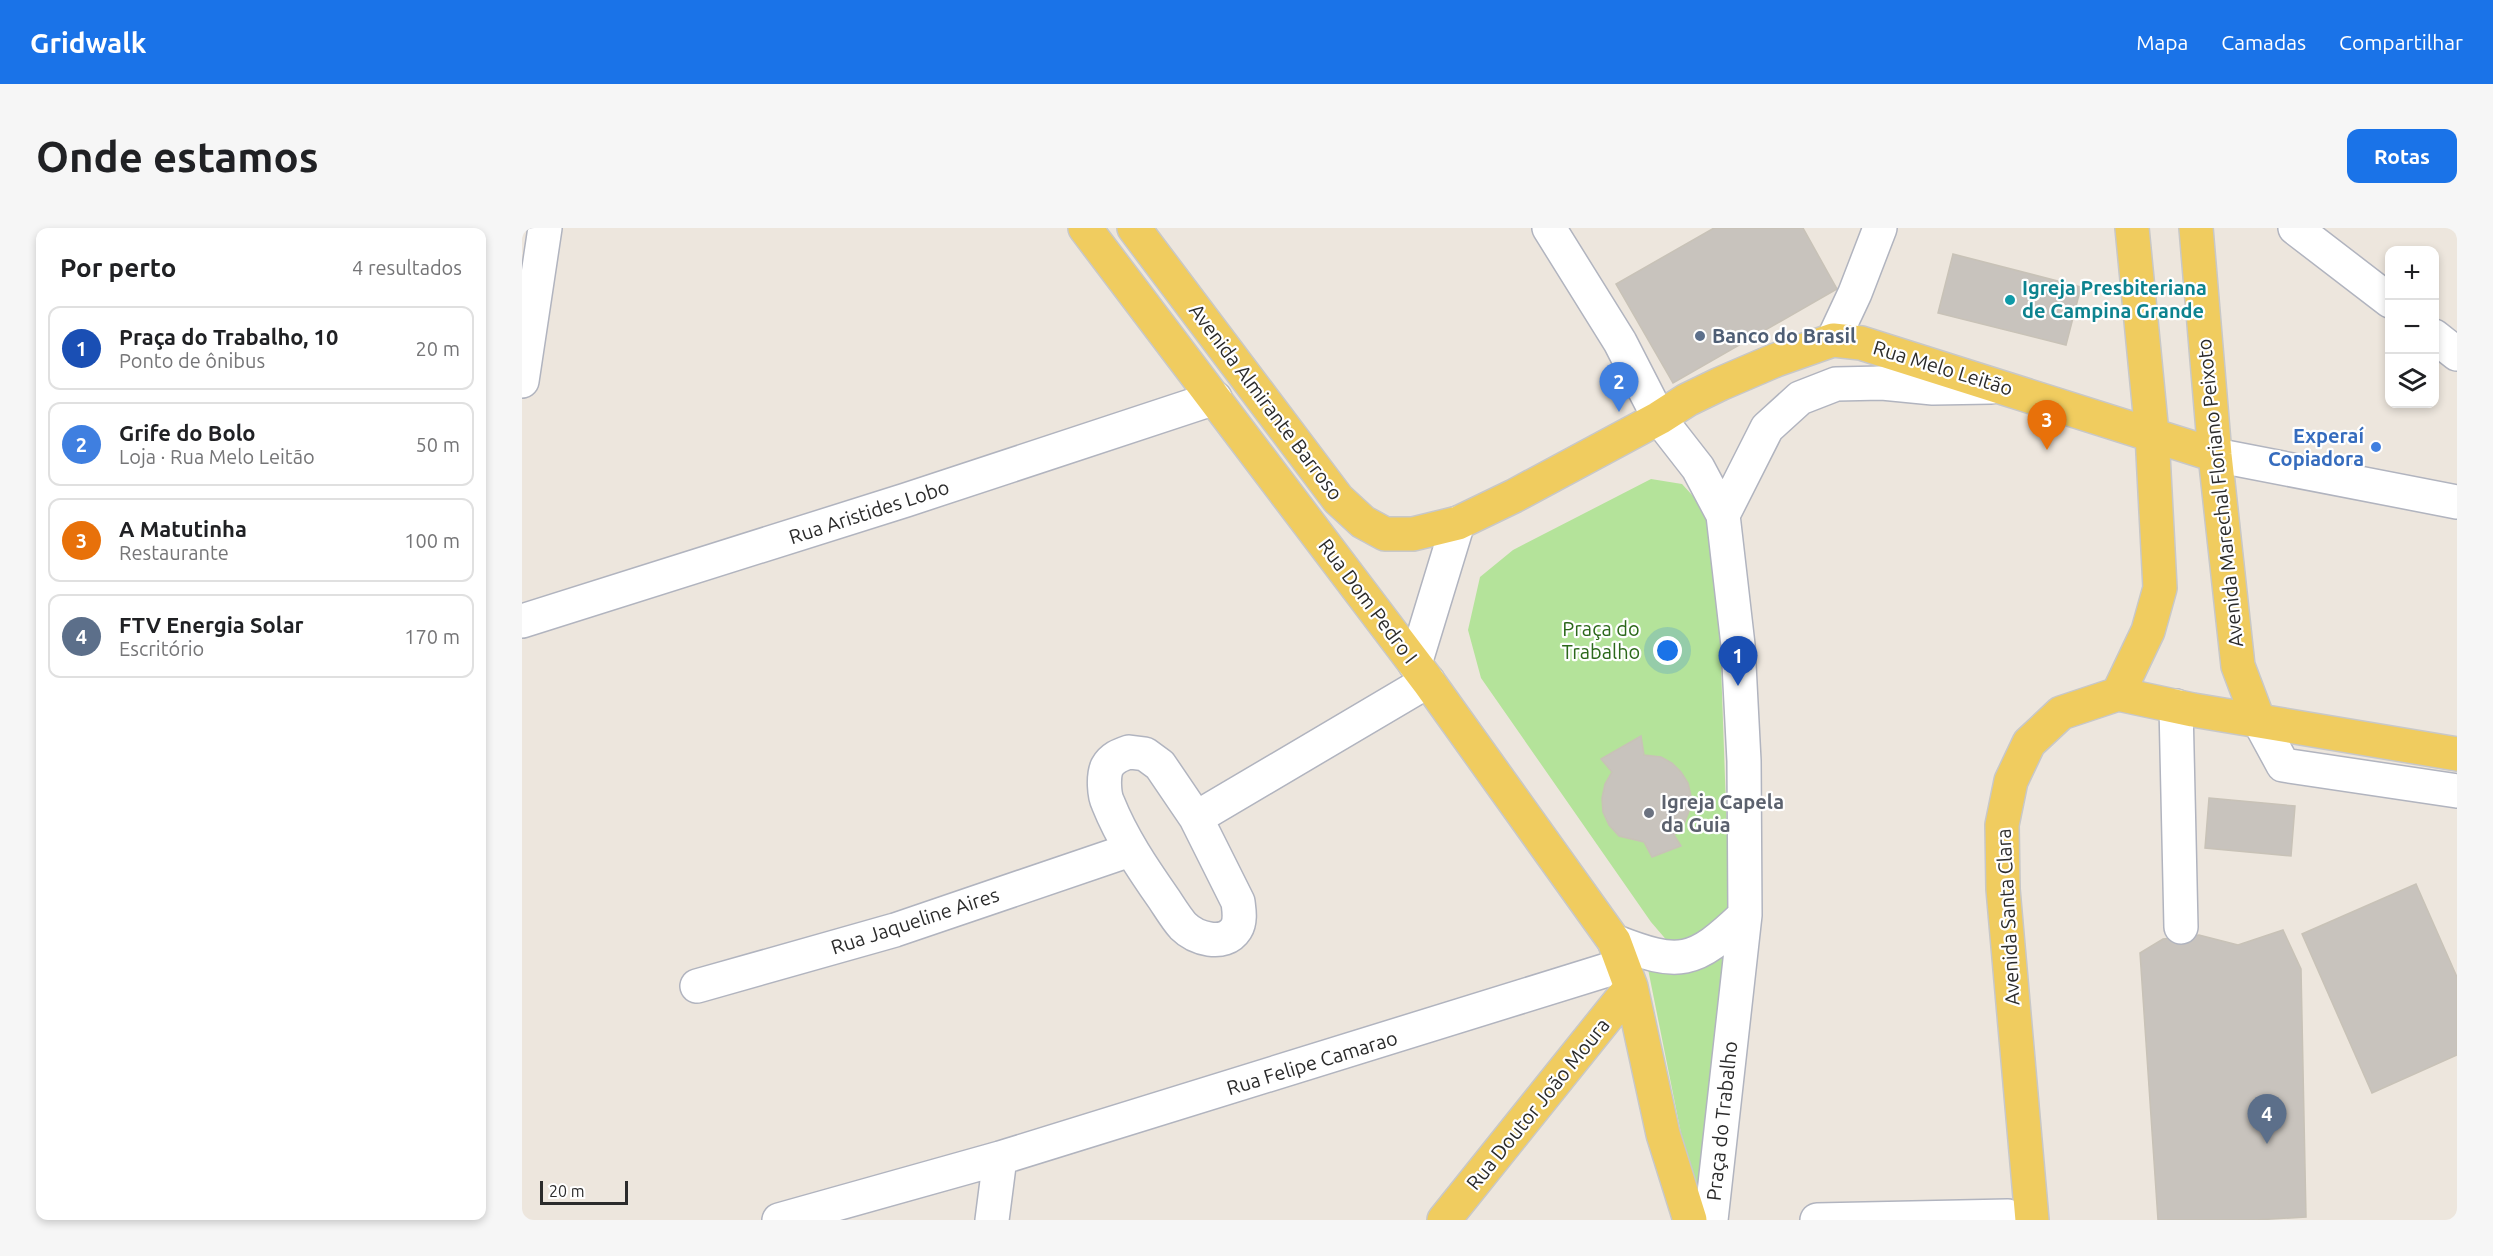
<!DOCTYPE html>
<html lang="pt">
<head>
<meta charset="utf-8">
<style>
	body { margin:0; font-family:Ubuntu,sans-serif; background:#f6f6f6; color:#202124 }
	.controls { position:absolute; right:18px; top:18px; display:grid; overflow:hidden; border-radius:12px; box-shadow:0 3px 9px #0003 }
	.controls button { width:54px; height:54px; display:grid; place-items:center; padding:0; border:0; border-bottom:2px solid #e0e0e0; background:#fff; color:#202124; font:30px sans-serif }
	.scale { position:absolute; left:18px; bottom:15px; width:88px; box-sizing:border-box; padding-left:6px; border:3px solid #2b2b2b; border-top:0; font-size:16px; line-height:21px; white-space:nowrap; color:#2b2b2b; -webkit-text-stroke:4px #fff; paint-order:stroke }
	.you { position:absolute; left:1146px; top:423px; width:21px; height:21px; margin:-15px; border:4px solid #fff; border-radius:50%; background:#1a73e8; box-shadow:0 0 0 9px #1a73e833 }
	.badge { display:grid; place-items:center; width:39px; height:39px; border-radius:50%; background:#1a73e8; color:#fff; font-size:20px; font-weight:700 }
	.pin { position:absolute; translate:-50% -50px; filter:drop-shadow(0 2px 3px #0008) }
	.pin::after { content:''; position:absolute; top:32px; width:21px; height:18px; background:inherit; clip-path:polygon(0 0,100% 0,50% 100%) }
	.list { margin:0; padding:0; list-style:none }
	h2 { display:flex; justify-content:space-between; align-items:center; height:78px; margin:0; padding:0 24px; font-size:26px }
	h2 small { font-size:20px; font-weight:400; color:#757577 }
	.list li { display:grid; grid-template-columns:39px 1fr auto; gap:18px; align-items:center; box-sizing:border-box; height:84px; margin:0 12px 12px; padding:0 12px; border:2px solid #e0e0e0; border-radius:12px }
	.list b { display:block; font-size:22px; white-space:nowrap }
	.list p { margin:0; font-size:20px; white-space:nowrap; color:#757577 }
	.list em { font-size:20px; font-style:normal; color:#757577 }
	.icon { flex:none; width:33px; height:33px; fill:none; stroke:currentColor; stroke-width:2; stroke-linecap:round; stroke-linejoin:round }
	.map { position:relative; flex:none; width:1935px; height:992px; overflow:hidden; border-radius:12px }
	header { display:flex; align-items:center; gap:36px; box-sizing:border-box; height:84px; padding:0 30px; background:#1a73e8; color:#fff }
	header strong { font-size:28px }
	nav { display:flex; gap:33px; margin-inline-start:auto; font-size:21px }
	.intro { display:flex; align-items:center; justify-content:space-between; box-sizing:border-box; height:144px; padding:0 36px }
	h1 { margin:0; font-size:42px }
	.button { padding:15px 27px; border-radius:12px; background:#1a73e8; color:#fff; font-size:21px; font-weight:700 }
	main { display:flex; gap:36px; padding:0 36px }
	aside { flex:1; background:#fff; border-radius:12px; box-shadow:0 3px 9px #0003 }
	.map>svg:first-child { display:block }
	.green { fill:#b4e39a }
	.building { fill:#c8c3bd; stroke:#c8c2b7; stroke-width:1.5 }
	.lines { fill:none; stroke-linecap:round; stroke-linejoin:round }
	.minor-casing { stroke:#b1b4bf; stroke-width:36 }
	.major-casing { stroke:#c8c8c8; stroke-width:36 }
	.minor { stroke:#fff; stroke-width:33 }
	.major { stroke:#f0cc5f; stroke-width:33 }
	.culture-dot { fill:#0f9aa8; stroke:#fff; stroke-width:2 }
	.service-dot { fill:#5c6f8a; stroke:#fff; stroke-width:2 }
	.shop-dot { fill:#3f7fe0; stroke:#fff; stroke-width:2 }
	.worship-dot { fill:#6b7280; stroke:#fff; stroke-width:2 }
	.labels { text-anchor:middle; stroke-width:4.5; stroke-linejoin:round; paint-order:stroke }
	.culture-label { font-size:20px; font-weight:bold; fill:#0d838f; stroke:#fff; text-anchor:start }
	.service-label { font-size:20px; font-weight:bold; fill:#4e5e75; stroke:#fff; text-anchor:start }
	.street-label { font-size:20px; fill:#2b2b2b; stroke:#fff }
	.shop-label { font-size:20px; font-weight:bold; fill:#366cbe; stroke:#fff; text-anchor:end }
	.park-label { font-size:20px; fill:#2c681b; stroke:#fff }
	.worship-label { font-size:20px; font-weight:bold; fill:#5b616d; stroke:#fff; text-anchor:start }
</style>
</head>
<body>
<header>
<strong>Gridwalk</strong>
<nav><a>Mapa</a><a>Camadas</a><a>Compartilhar</a></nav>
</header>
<div class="intro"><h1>Onde estamos</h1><a class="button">Rotas</a></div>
<main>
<aside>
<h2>Por perto<small>4 resultados</small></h2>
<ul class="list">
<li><span class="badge" style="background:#1a4fb4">1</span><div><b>Praça do Trabalho, 10</b><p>Ponto de ônibus</p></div><em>20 m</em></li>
<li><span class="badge" style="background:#3f7fe0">2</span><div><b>Grife do Bolo</b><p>Loja · Rua Melo Leitão</p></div><em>50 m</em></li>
<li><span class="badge" style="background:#e8710a">3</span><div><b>A Matutinha</b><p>Restaurante</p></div><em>100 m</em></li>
<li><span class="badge" style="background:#5c6f8a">4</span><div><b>FTV Energia Solar</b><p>Escritório</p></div><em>170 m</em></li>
</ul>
</aside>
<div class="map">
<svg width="1935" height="992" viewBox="0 0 1935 992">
	<rect width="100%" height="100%" fill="#ede6dd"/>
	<path class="green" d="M1129 251 1160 256 1181 279 1195 324 1208 692 1179 711 1147 715 1129 694 959 450 946 402 958 349 991 322Z
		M1208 713 1185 962 1172 970 1126 741Z"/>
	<path class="building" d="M1192 0H1281L1315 61 1151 155 1094 56Z
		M1431 26 1559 59 1544 117 1416 85Z
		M1119 508 1122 527 1139 529 1150 535 1159 544 1166 555 1169 568 1167 583 1162 596 1152 607 1159 618 1130 629 1122 614 1097 608 1087 597 1081 584 1080 570 1083 556 1090 544 1079 531Z
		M1687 570 1773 578 1769 628 1683 620Z
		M1894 656 1935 749V827L1850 865 1780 706Z
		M1761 702 1779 741 1784 989 1733 992H1636L1618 725 1641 711 1677 707 1716 717Z"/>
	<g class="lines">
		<defs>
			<path id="minor" d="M1027 0 1098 114 1137 190 1176 240 1201 287
				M1773 0 1868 73
				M1912 108 1935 126
				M1311 112 1333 65 1358 0
				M0 153 23 0
				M1693 227 1935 274
				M0 393 384 272 693 170
				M893 436 936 295
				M1654 478 1659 699
				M1736 491 1761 537 1935 563
				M607 524 623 526 638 537 674 590 716 674C717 682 719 693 714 701 702 720 673 710 661 698 654 690 648 680 642 671 621 641 600 610 586 575 582 567 581 548 585 539 590 530 598 527 607 524Z
				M674 590 906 453
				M1092 713C1158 739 1172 736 1223 687
				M175 758 373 702 608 622
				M257 992 478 930 1101 737
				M470 992 478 930
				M1189 992 1223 687 1222 533 1216 417 1201 287 1245 200 1278 170 1314 156 1360 155 1411 160 1469 159
				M1295 992 1486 988"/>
			<path id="major" d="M563 0 906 453 1092 713 1109 759 1141 906 1168 992
				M612 0 816 271 841 294 863 306H891L936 295 992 268 1137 190 1165 172 1198 156 1254 132 1311 112 1339 115 1693 227
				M1674 0 1693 227 1716 438 1736 491
				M1596 466 1626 403 1638 360 1630 206 1610 0
				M922 992 1109 759
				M1510 992 1481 661 1480 597 1489 553 1507 515 1539 485 1596 466 1671 482 1935 526"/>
		</defs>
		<use href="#minor" class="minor-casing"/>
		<use href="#major" class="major-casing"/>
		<use href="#minor" class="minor"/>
		<use href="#major" class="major"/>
	</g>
	<circle class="culture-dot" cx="1488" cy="72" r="6"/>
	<circle class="service-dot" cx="1178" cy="108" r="6"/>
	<circle class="shop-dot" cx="1854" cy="219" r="6"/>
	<circle class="worship-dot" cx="1127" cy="585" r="6"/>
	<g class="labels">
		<g class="culture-label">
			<text x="1500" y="67">Igreja Presbiteriana<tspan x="1500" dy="23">de Campina Grande</tspan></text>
		</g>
		<g class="service-label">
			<text x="1190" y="115">Banco do Brasil</text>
		</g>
		<g class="street-label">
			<text transform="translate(1421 140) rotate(17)" y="7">Rua Melo Leitão</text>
			<text transform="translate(744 174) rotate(53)" y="7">Avenida Almirante Barroso</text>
			<text transform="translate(1698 265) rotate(-96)" y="7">Avenida Marechal Floriano Peixoto</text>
			<text transform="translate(347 284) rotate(-18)" y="7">Rua Aristides Lobo</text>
			<text transform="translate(846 373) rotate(53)" y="7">Rua Dom Pedro I</text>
			<text transform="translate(1486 689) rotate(-93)" y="7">Avenida Santa Clara</text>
			<text transform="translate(393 693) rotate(-18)" y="7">Rua Jaqueline Aires</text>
			<text transform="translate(790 835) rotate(-17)" y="7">Rua Felipe Camarao</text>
			<text transform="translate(1016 876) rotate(-51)" y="7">Rua Doutor João Moura</text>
			<text transform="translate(1200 893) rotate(-84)" y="7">Praça do Trabalho</text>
		</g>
		<g class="shop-label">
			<text x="1842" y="215">Experaí<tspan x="1842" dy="23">Copiadora</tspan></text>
		</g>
		<g class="park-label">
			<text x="1079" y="408">Praça do<tspan x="1079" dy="23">Trabalho</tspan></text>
		</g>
		<g class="worship-label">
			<text x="1139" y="581">Igreja Capela<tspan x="1139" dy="23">da Guia</tspan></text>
		</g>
	</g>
</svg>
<div class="controls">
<button>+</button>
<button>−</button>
<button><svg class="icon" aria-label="layers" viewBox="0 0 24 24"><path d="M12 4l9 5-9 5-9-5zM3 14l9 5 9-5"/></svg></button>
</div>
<div class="scale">20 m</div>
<div class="you"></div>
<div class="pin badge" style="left:1216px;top:458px;background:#1a4fb4">1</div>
<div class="pin badge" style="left:1097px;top:184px;background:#3f7fe0">2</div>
<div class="pin badge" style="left:1525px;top:222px;background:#e8710a">3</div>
<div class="pin badge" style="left:1745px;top:916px;background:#5c6f8a">4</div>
</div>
</main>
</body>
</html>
